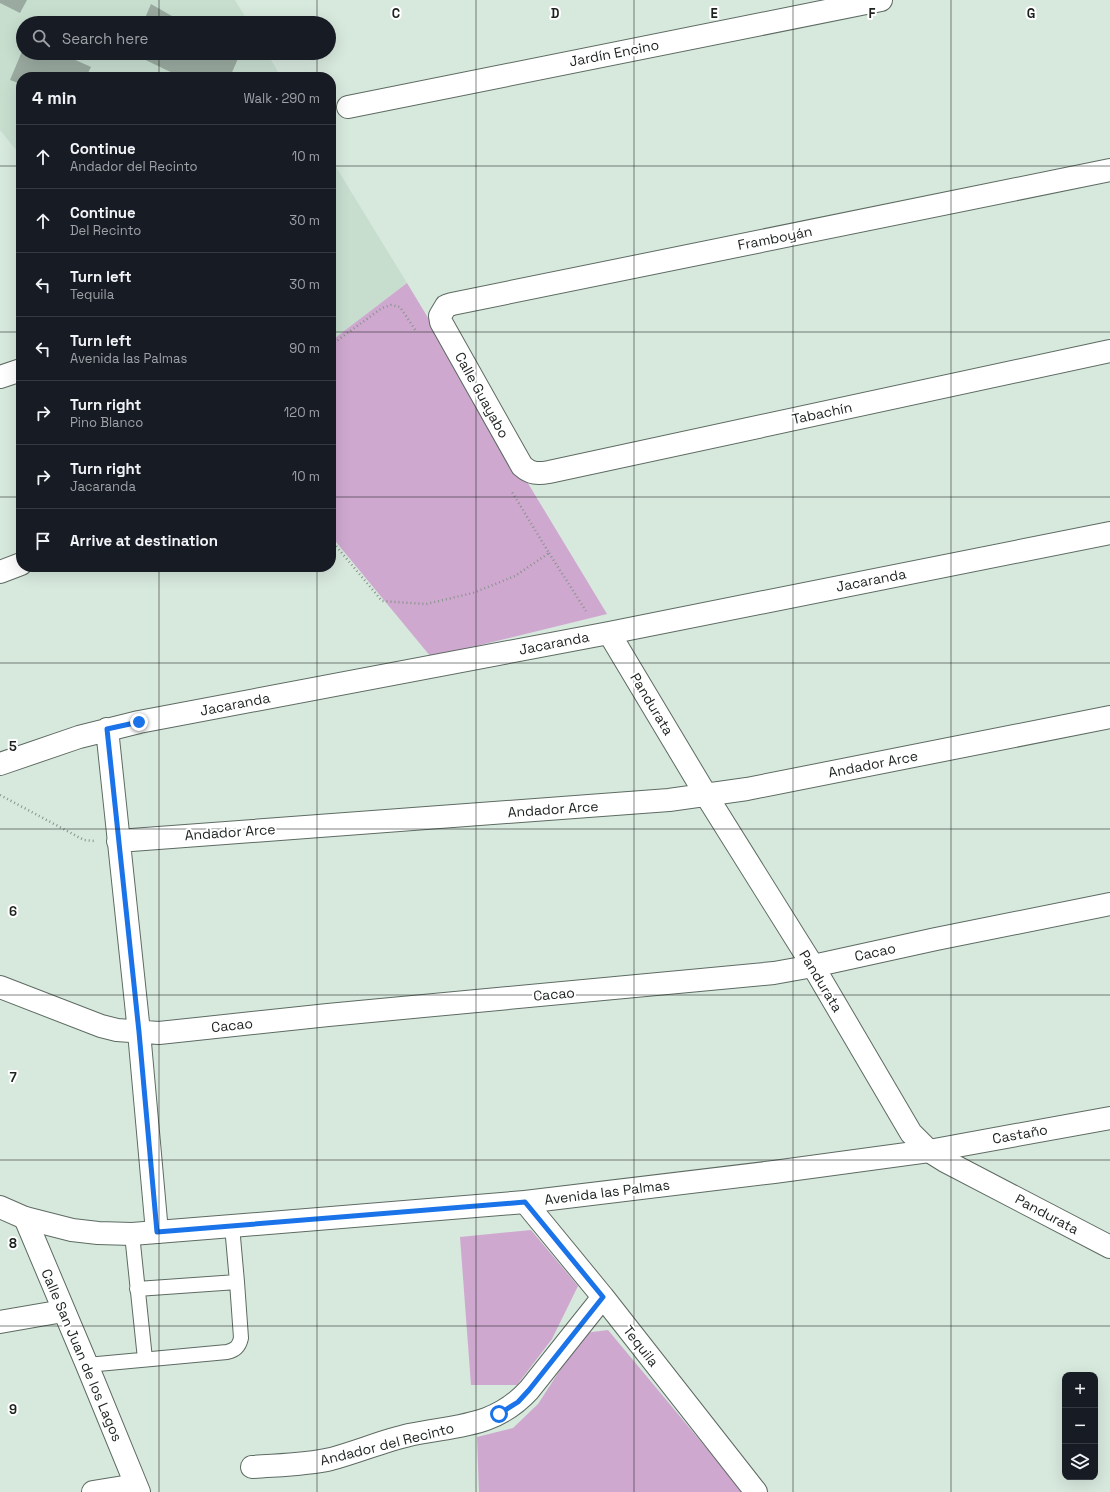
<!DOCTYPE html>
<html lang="en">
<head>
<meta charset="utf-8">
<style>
	body { margin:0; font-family:"Space Grotesk",sans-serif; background:#242831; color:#f1f3f6 }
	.controls { position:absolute; right:12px; bottom:12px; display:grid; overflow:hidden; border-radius:8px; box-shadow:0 4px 16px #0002 }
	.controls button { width:36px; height:36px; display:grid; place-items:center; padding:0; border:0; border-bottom:1px solid #363941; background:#171b24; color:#f1f3f6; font:20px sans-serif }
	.stop { position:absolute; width:12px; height:12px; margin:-9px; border:3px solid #1a73e8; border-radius:50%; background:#fff }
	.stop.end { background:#1a73e8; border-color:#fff; box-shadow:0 1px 4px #0008 }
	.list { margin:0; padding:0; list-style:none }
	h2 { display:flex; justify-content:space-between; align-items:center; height:52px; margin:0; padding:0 16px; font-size:17px }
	h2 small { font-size:13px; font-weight:400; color:#9ea1a6 }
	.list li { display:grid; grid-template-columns:26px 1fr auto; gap:12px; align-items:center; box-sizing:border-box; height:64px; padding:0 16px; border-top:1px solid #363941 }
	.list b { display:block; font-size:15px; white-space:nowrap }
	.list p { margin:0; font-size:13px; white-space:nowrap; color:#9ea1a6 }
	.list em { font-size:13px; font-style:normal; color:#9ea1a6 }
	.icon { flex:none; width:22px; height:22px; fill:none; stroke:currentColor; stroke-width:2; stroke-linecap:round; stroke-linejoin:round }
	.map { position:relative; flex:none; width:1110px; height:1492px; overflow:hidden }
	.search { position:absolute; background:#171b24; box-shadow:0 4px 16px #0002; left:16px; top:16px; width:320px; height:44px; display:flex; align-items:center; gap:10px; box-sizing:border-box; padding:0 14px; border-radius:22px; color:#9ea1a6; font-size:15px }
	.panel { position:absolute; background:#171b24; box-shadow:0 4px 16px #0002; left:16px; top:72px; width:320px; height:500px; border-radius:16px }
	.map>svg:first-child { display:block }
	.built { fill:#c7decf }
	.green { fill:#cfa8d0 }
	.building { fill:#9aaaa0 }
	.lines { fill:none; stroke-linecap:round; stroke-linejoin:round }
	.service-casing { stroke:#5d6b62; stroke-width:16 }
	.minor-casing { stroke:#5d6b62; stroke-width:24 }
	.tertiary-casing { stroke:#5d6b62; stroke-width:24 }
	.path { stroke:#87938b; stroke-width:2.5; stroke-dasharray:1 3; stroke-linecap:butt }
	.service { stroke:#fff; stroke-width:14 }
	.minor { stroke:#fff; stroke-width:22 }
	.tertiary { stroke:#fff; stroke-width:22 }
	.route { stroke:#1a73e8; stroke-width:5 }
	.grid { fill:none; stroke:#1c221e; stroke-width:1; stroke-opacity:0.55 }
	.labels { text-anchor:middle; stroke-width:4; stroke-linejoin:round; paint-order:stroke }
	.street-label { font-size:14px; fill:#1c221e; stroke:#fff }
	.grid-label { font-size:13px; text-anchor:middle; font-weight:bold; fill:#1c221e; stroke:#fff; stroke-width:4; stroke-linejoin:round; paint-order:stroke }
</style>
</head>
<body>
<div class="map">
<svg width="1110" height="1492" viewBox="0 0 1110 1492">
	<rect width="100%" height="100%" fill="#d7e8dd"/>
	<path class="built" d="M0 0H235L249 23H23V53H267L281 77H21V156L0 130Z
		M331 159 407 283 331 341Z"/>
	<path class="green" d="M407 283 607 614 431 657 331 536V341Z
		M531 1230 578 1286 552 1339 517 1385H471L460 1237Z
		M608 1330 743 1492H479L477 1437 513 1428 538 1404 584 1333Z"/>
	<path class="building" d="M0 0H27L20 13 0 3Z
		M151 4 184 23H143Z
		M23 49V53H60L91 67 86 77H21V84L10 80Z
		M131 53H238L240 54 230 77H181Z"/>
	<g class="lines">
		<defs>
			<path id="service" d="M132 1234 145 1359
				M137 1289 237 1282 232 1226
				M87 1365 227 1352C235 1350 239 1347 241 1338L237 1282"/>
			<path id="minor" d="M348 107 881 0
				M1110 170 452 304 446 306 440 316 441 322 522 466C531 474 538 474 549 472L1110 351
				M0 377 21 370
				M0 572 21 564
				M609 633 706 795 813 966 911 1133 929 1151 945 1161 1110 1247
				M107 729 139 1032 157 1232
				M0 764 79 737 139 722 609 633 1110 533
				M118 841 669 800 747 789 1110 717
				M0 987 101 1026 117 1030 159 1033 328 1015 774 973 813 966 936 939 1110 904
				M525 1202 603 1297 756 1492
				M25 1218 87 1365 139 1492
				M0 1322 63 1311
				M252 1467C278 1465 305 1465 331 1459 357 1452 383 1441 409 1435 456 1425 494 1428 529 1390L603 1297
				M93 1492 136 1485"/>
			<path id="tertiary" d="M0 1207 25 1218 72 1230 98 1233 132 1234 232 1226 525 1202 774 1172 929 1151 1110 1118"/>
		</defs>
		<use href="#service" class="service-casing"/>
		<use href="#minor" class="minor-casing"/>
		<use href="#tertiary" class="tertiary-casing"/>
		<path class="path" d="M331 345 382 308 391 305 400 307 416 331
			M331 540 382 601 426 604 473 593 515 576 549 553 512 492
			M549 553 586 611
			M0 795 84 840 94 841"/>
		<use href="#service" class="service"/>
		<use href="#minor" class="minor"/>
		<use href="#tertiary" class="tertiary"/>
	</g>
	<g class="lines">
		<path class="route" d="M139 722 107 729 139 1032 157 1232 525 1202 603 1297 529 1390 518 1402 499 1414"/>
	</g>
	<path class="grid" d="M159 0V23M317 0V23M476 0V1492M634 0V1492M793 0V1492M951 0V1492M159 53V77M317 53V77M0 166H21M331 166H1110M0 332H21M331 332H1110M0 497H21M331 497H1110M159 567V1492M317 567V1492M0 663H1110M0 829H1110M0 995H1110M0 1160H1110M0 1326H1110"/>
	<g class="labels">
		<g class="street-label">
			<text transform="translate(614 53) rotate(-11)" y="5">Jardín Encino</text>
			<text transform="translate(775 238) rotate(-11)" y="5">Framboyán</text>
			<text transform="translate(482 395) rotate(61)" y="5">Calle Guayabo</text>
			<text transform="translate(822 413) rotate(-12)" y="5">Tabachín</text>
			<text transform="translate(871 580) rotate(-11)" y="5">Jacaranda</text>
			<text transform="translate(554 643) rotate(-11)" y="5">Jacaranda</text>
			<text transform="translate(235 704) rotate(-11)" y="5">Jacaranda</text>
			<text transform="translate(652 704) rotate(59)" y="5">Pandurata</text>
			<text transform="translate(873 764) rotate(-11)" y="5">Andador Arce</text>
			<text transform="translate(553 809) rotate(-4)" y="5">Andador Arce</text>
			<text transform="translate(230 832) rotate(-4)" y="5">Andador Arce</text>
			<text transform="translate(875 952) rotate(-12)" y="5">Cacao</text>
			<text transform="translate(821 981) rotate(59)" y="5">Pandurata</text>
			<text transform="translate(554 994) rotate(-5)" y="5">Cacao</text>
			<text transform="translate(232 1025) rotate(-6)" y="5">Cacao</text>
			<text transform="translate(1020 1134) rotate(-10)" y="5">Castaño</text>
			<text transform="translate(607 1192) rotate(-7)" y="5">Avenida las Palmas</text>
			<text transform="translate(1047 1214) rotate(28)" y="5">Pandurata</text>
			<text transform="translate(641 1346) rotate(52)" y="5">Tequila</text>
			<text transform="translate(82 1355) rotate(67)" y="5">Calle San Juan de los Lagos</text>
			<text transform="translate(387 1444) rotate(-14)" y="5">Andador del Recinto</text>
		</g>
	</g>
	<g class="grid-label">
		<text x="396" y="18">C</text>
		<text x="555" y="18">D</text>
		<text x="714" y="18">E</text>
		<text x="872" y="18">F</text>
		<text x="1031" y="18">G</text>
		<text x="13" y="751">5</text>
		<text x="13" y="916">6</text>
		<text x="13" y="1082">7</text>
		<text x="13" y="1248">8</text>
		<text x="13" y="1414">9</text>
	</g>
</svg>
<div class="controls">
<button>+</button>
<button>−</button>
<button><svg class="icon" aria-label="layers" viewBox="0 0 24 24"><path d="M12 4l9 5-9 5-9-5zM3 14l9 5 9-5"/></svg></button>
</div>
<div class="stop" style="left:499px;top:1414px"></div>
<div class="stop end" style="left:139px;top:722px"></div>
<div class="search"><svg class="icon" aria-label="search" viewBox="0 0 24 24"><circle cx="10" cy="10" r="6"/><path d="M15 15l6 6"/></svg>Search here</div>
<section class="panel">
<h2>4 min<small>Walk · 290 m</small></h2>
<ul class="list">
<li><svg class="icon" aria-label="ahead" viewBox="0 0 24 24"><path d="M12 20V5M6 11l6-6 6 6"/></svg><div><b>Continue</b><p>Andador del Recinto</p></div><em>10 m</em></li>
<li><svg class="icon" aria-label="ahead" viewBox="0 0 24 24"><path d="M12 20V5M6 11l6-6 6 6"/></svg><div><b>Continue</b><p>Del Recinto</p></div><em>30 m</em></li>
<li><svg class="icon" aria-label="left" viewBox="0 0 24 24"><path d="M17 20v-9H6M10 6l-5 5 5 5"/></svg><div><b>Turn left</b><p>Tequila</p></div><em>30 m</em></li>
<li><svg class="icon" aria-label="left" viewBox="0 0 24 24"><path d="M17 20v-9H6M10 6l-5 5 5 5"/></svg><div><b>Turn left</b><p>Avenida las Palmas</p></div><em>90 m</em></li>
<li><svg class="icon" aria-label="right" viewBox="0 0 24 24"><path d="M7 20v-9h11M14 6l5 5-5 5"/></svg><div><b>Turn right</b><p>Pino Blanco</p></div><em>120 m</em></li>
<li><svg class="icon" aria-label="right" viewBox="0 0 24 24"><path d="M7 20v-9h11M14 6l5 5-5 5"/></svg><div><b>Turn right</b><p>Jacaranda</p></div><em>10 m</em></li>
<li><svg class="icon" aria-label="arrive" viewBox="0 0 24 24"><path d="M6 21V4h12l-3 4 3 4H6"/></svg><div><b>Arrive at destination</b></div></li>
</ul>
</section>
</div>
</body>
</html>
